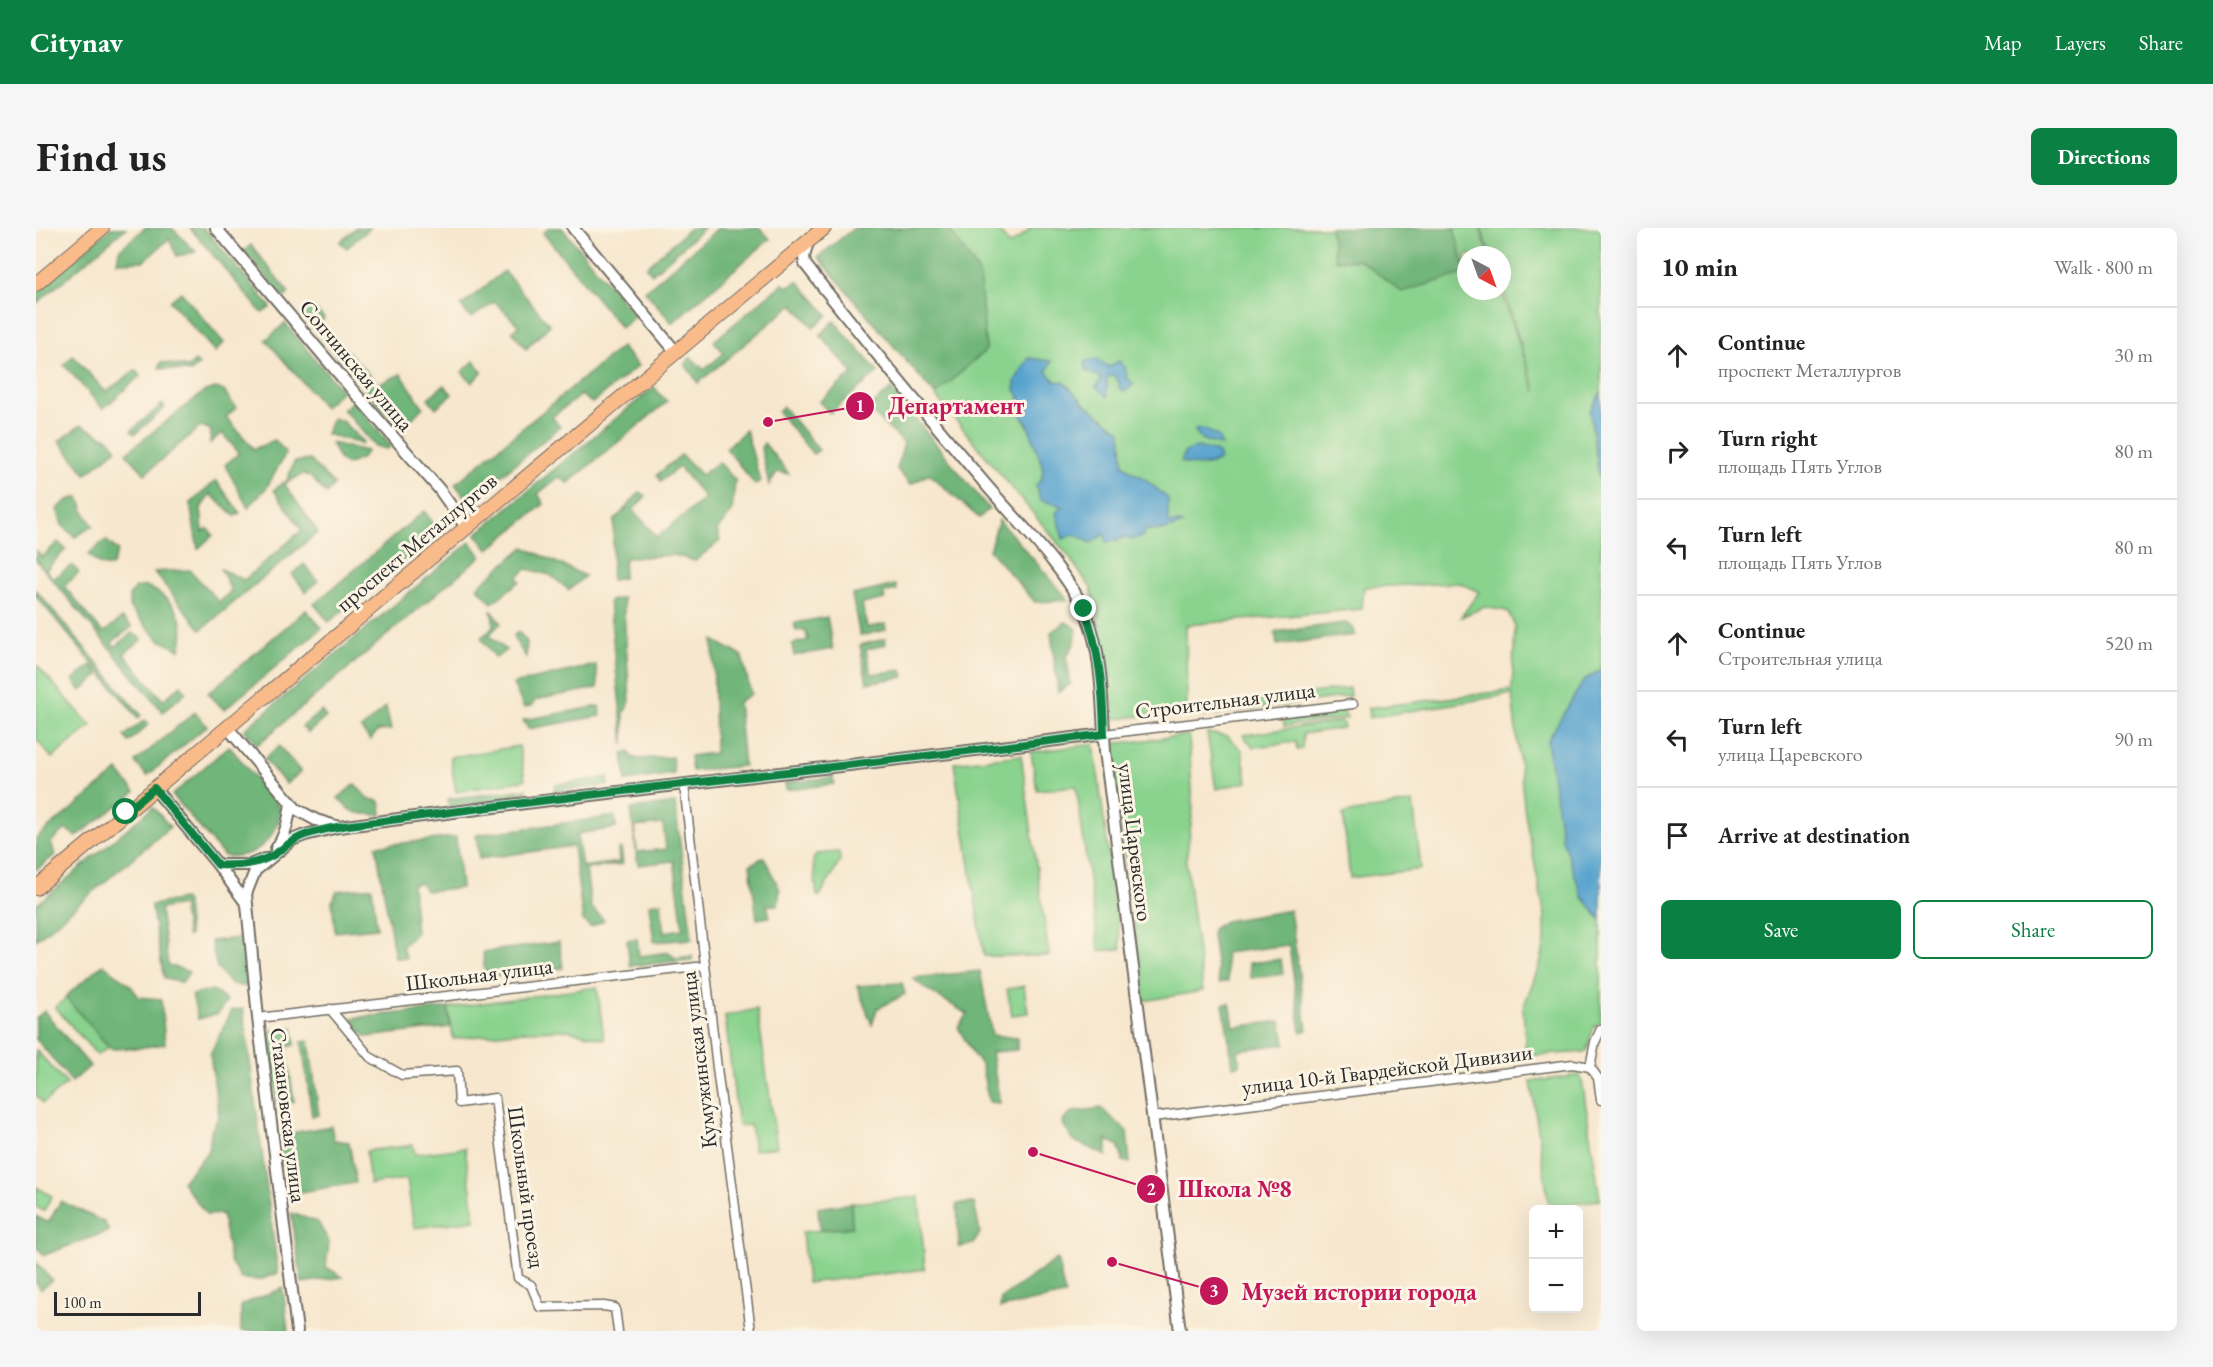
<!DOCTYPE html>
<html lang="en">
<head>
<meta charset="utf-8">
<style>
	body { margin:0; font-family:"EB Garamond",serif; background:#f6f6f6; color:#222 }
	.controls { position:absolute; right:18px; bottom:18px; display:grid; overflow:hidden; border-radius:9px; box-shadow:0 6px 24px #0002 }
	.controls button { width:54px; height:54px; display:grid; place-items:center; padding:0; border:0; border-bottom:2px solid #e0e0e0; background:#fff; color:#222; font:30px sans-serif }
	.compass { position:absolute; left:1421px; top:18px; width:54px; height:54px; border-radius:50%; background:#fff; box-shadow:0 6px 24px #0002; rotate:139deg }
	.scale { position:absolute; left:18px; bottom:15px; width:147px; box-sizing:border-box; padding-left:6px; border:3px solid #2b2b2b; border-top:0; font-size:16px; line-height:21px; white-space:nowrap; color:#2b2b2b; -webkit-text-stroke:4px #fcf5e5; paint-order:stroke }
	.stop { position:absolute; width:18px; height:18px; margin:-14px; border:4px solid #0b8043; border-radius:50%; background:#fff }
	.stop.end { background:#0b8043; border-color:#fff; box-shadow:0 2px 6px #0008 }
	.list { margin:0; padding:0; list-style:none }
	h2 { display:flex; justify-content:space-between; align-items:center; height:78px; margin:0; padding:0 24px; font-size:26px }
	h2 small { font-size:20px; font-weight:400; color:#767676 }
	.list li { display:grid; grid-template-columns:39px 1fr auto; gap:18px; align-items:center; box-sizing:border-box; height:96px; padding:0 24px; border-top:2px solid #e0e0e0 }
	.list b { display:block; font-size:22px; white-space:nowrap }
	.list p { margin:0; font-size:20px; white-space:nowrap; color:#767676 }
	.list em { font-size:20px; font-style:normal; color:#767676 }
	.actions { display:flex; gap:12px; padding:18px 24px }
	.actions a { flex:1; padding:14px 0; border:2px solid #0b8043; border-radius:9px; text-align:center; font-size:21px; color:#0b8043 }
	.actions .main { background:#0b8043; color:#fff }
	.icon { flex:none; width:33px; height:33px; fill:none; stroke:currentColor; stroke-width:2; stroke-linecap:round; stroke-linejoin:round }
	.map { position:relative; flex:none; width:1565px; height:1103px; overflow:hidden; border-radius:9px }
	header { display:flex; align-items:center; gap:36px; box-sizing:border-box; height:84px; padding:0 30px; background:#0b8043; color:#fff }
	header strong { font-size:28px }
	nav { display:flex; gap:33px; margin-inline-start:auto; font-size:21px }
	.intro { display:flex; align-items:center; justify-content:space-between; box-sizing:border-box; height:144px; padding:0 36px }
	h1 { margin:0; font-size:42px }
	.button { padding:15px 27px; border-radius:9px; background:#0b8043; color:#fff; font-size:21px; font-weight:700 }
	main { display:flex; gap:36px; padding:0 36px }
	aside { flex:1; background:#fff; border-radius:9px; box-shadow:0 6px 24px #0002 }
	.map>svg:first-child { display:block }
	.green { fill:#8ad38e; stroke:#5a7f5c; stroke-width:1.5; fill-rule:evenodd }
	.forest { fill:#6fb579; stroke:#4d7052; stroke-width:1.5; fill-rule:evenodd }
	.water { fill:#54a2ce; stroke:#40667c; stroke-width:1.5 }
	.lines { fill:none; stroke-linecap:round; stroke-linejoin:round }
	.minor-casing { stroke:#726d64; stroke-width:11 }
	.tertiary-casing { stroke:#726d64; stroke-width:14 }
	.primary-casing { stroke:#726d64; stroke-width:16 }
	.minor { stroke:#fff; stroke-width:8 }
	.tertiary { stroke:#fff; stroke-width:10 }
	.primary { stroke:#fabb8b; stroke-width:14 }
	.route { stroke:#0b8043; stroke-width:8 }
	.labels { text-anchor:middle; stroke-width:6; stroke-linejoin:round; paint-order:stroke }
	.street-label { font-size:22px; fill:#2b2b2b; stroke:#fcf5e5 }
	.leader { fill:none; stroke:#c2185b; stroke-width:2 }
	.callout-dot { fill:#c2185b; stroke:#fcf5e5; stroke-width:2 }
	.mark-label { font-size:18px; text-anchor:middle; font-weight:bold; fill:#fff }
	.callout-label { font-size:24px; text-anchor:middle; font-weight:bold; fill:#c2185b; stroke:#fcf5e5; stroke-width:6; stroke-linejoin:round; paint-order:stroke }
</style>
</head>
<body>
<header>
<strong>Citynav</strong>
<nav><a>Map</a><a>Layers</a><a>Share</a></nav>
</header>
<div class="intro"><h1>Find us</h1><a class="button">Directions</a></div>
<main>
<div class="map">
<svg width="1565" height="1103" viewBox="0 0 1565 1103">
	<rect width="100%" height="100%" fill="#fcf5e5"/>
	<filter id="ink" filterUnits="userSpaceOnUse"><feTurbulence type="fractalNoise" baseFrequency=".0167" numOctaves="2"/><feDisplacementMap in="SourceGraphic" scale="12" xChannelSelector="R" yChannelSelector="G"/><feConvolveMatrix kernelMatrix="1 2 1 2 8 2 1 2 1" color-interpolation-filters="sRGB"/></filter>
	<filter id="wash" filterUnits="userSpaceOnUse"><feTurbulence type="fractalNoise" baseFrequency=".008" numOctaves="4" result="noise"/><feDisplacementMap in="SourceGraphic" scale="24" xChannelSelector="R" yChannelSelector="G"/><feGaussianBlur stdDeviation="1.35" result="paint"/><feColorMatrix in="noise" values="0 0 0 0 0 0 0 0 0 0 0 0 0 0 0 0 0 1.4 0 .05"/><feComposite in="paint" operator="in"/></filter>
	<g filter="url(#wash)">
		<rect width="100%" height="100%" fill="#f7e7ce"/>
		<path class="green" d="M912 0H960L974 17 993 2 992 0H1444L1453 27H1430V63H1465L1500 164 1466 58V27H1455L1445 0H1565V165L1554 183 1565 264V442L1548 452 1546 668 1565 692V793L1558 799 1550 824 1490 828 1487 780 1505 733 1509 714V688L1489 586 1476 466 1333 490 1332 480 1476 462 1479 398 1471 383 1448 379 1425 389 1443 364 1424 355 1328 359 1326 381 1150 397 1151 483 1078 491 1070 428 1055 360 1030 325 899 167 950 122 943 45ZM1015 133 1011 143 1019 153 1028 155 1050 177 1085 203 1087 236 1095 244 1106 249 1132 295 1145 296 1129 302H1110L1106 308 1095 312 1090 309 1072 315 1068 306H1039L1026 278 1004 272 1000 257C1003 255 1005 253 1006 249 1010 235 993 195 983 185L984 169Z
			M0 436 55 498 16 530 0 511Z
			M1313 460 1314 468 1166 488 1165 480Z
			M1307 482 1311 490 1248 498 1247 489Z
			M1306 493 1308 500 1267 506 1266 521 1261 522 1260 514 1217 519 1207 507Z
			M1171 505 1191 508 1206 522 1211 554 1180 561Z
			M1153 507 1157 581 1150 633 1167 763 1108 773 1075 516Z
			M1058 516 1085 721 1063 723 1040 558 1001 562 995 524Z
			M483 518 489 552 420 564 414 529Z
			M985 527 1013 728H948L918 535Z
			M1377 574 1385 641 1314 650 1307 586Z
			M803 624 804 633 784 668H781L777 633 780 626Z
			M988 758 992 785 976 787 971 761Z
			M561 759 568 811 532 802 489 803 417 811 412 780Z
			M31 770 73 819 61 827 19 779Z
			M721 781 741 919 718 922 714 897 702 898 689 788Z
			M0 822 31 856 7 875 0 867Z
			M1542 847 1546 852 1564 972 1513 978 1495 854Z
			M377 917 379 926 429 920 439 992 378 1000 371 951 334 956 330 923Z
			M0 959 16 968 8 983 0 979Z
			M883 969 889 1041 771 1055 766 1004 816 999 815 975Z"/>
		<path class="forest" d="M75 0H90L0 76V63Z
			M109 0H136L160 24 141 28 133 11 108 33 81 34 83 22Z
			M154 0H168L235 79 226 85Z
			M320 0H334L311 20 304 14Z
			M513 0H526L599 88 585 100 507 5Z
			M654 0H668L616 46 610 39Z
			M682 0H724L734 11 636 95 609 63Z
			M818 0H912L943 45 950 122 899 167 782 29Z
			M1294 0H1418L1430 45 1366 64 1324 32H1299Z
			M215 17 253 65 248 70 208 23Z
			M468 43 514 97 490 121 476 103 483 98 459 74 435 90 425 78Z
			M762 53 792 87 778 100 757 76 662 155 649 136 655 129 668 142 688 125 678 113 747 55 751 59Z
			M145 64 188 115 179 124 134 73Z
			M275 77 288 90 285 95 342 156 365 146 387 179 370 197 368 206 265 86Z
			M798 93 842 144 794 185 783 174 817 145 784 107Z
			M249 95 306 163 288 179 230 112Z
			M585 119 602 138 556 175 545 167 516 189 524 199 433 274 419 256Z
			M37 128 70 164 99 142 104 148 67 181 28 137Z
			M159 133 163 137 155 144 123 140 125 134 152 139Z
			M438 133 446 144 436 155 426 144Z
			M408 157 416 166 400 180 392 170Z
			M618 159 631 174 532 255 523 249 502 266 508 276 452 322 440 306Z
			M180 160 188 163 200 180 190 189 218 221 239 212 250 225 231 259 212 280 189 237 203 225 186 205 174 215 175 202 165 198 109 246 90 225 169 163Z
			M855 161 953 281 943 290 893 246 874 257 861 241 868 215 832 181Z
			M317 173 355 218 351 221 339 218 307 181Z
			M126 176 129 180 99 206 95 203Z
			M747 179 783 222 777 226 742 184Z
			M297 190 306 193 327 214 325 216 290 206Z
			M45 197 73 211 81 221 50 246 23 213Z
			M710 202 724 253 719 257 690 220Z
			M295 215 331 223 325 231 311 237 304 233Z
			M728 215 753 246 741 244 733 257 725 220Z
			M645 227 665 247 683 234 699 252 696 284 681 302 684 313 659 333 637 327 589 330 587 350 575 352 578 293 604 264 610 268 597 282 621 309 669 270 643 239 625 253 621 247Z
			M274 232 298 257 290 266 275 249 267 246 250 255 258 234Z
			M180 252 204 285 199 288 174 266 165 280 167 304 172 301 177 307 162 321 154 276Z
			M247 254 282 304 165 402 118 344 154 342 183 374 195 363 185 341 208 352 266 302 238 262Z
			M43 269 49 285 57 298 39 309 26 297 21 281 32 272Z
			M388 283 403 303 293 394 278 376Z
			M963 292 1033 372 999 374 953 322Z
			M70 312 82 323 75 339 64 337 52 326Z
			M22 314 30 321 10 342 17 351 36 337 43 345 28 358 67 405 86 390 96 399 76 414 79 419 96 405 106 411 88 426 127 472 145 457 150 464 127 484 0 332V322L6 329Z
			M434 314 445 328 221 517 208 502Z
			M488 319 549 348 533 362 514 347 491 341 481 349 484 353 456 375 441 359Z
			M268 336 282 353 270 364 256 346Z
			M860 357 861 362 847 365 849 371 826 376 831 400 849 396 850 402 824 408 816 367Z
			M110 358C138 371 153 391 144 422L123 412 93 379V368L100 360Z
			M0 362 105 487 102 490 0 368Z
			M587 370 594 473 588 485V517L573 373Z
			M270 382 286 400 188 482 172 465Z
			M455 382 465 395 453 407 470 422 460 430 445 410 458 397Z
			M791 389 797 421 758 428 756 416 772 412 769 402 760 403 758 395Z
			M1030 394 1041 401 1039 415 1030 429 1035 456 1022 464 1015 404Z
			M1309 395C1315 396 1320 401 1319 407L1241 417 1239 404Z
			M482 403 491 414 490 429 477 409Z
			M849 411 850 416 830 422 835 446 866 442 868 449 831 455 824 417Z
			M677 412 706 428 715 466 702 474 708 538 656 543 654 528 679 525Z
			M55 437 63 447 45 463 37 452Z
			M560 437 562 460 499 472 497 477 488 480 477 456Z
			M563 478 565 488 492 501 487 492Z
			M350 479 355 502 342 503 334 512 325 501Z
			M285 483 290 489 272 505 266 499Z
			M159 484 171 498 111 548 99 534Z
			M109 492 113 496 93 514 88 508Z
			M193 518 245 581C241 611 219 632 188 628L136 567Z
			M243 518 265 544 250 556 228 531Z
			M593 524 596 529 602 531 636 529 638 546 590 553 587 525Z
			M82 543 99 564 40 609 30 601 15 614 19 627 0 642V610Z
			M572 549 573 557 518 564 519 557Z
			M797 549 798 556 750 562 749 555Z
			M319 556 332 571 344 573 346 587C324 586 317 588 302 570Z
			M491 561V568L413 579 412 571Z
			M639 575 656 711 618 714 613 676 625 674 628 704 647 701 638 633 602 637 595 581ZM627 596 630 621 601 624 598 599Z
			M117 579 134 599 0 712V677Z
			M579 588 580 600 541 606 546 639 583 634 582 621 585 620 587 636 550 641 555 679 568 692 555 699 547 693 537 618 443 631 440 607Z
			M420 609 425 660 389 663 385 655 376 656 380 704 366 719 370 730H359L340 618Z
			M728 629 744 662 742 677H731L734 689 721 691 714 637Z
			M336 659 341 700 299 704 296 673 301 663Z
			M147 671 150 674 153 708H151L146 677 124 681 132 737 153 744 146 755 128 750 115 677Z
			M1254 682 1271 802 1265 804 1253 717 1189 725 1192 753 1183 755 1176 707V701L1189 693Z
			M204 710 213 759 194 756 181 740 175 713Z
			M601 710 603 728 633 724 639 730 656 728V732L594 738 591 712Z
			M523 714 527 740 449 749 447 724Z
			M1245 731 1247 746 1215 750 1213 735Z
			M67 736 94 757 103 769 125 771 129 816 102 820 75 821 29 769Z
			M944 743 956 807 981 810V822L955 824 964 875 953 874 945 836 938 828 922 799 931 786 890 761 877 750Z
			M866 755 869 766 841 781 836 797 821 758Z
			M177 762 191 773 181 786 162 791 156 767Z
			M1194 775 1198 799 1245 793 1249 816 1202 822 1204 837 1197 838 1187 776Z
			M412 780 414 799 331 809 321 800 316 790Z
			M207 781 242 1045 224 1052 205 1051 194 1033 186 986 171 987 146 954 173 922 175 903 183 888 174 826 196 782Z
			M8 783 54 838 36 854 0 811V790Z
			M257 799 259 817 250 819 258 874 240 876 232 803Z
			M273 813 283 887 276 888 266 814Z
			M1065 880 1091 903 1094 935 1087 933 1082 917 1071 912V928L1036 912 1026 894 1036 884Z
			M295 898 298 912 313 914 320 955 253 966 243 907Z
			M25 973 68 994 73 1003 8 1027 0 1018V988L12 995Z
			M815 975 816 999 784 1002 782 980Z
			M938 975 944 1005 937 1016 923 1019 921 976Z
			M255 985 282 994 293 1014 290 1039 307 1049 266 1055Z
			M1021 1031 1029 1067 964 1080 965 1070Z
			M0 1034 16 1052 5 1061 0 1055Z
			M247 1060 252 1103H205V1077Z"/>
		<path class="water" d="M993 130 1016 133 1011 143 1019 153 1028 154 1050 177 1085 203 1087 236 1095 244 1106 249 1132 270V294L1147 296 1129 302H1110L1107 308 1095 312 1090 309 1071 315 1068 306 1055 315 1039 306 1027 311 1020 285 1026 278 1004 272 1000 257 1006 251 1007 240 991 194 983 185 982 177 985 175 984 169 979 162V153Z
			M1061 131 1073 139 1083 133 1089 139 1091 150 1098 156 1089 164 1083 160V154L1077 147 1071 149V169L1060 159 1066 150 1050 143 1049 133Z
			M1565 165V264L1554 183Z
			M1167 201 1183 209 1185 218C1175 214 1162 213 1159 202Z
			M1161 219 1181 224 1184 231C1170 240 1160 239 1145 234L1149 224Z
			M1565 442V692L1546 668 1526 611 1511 513 1548 452Z"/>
	</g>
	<g filter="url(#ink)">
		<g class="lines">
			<defs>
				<path id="minor" d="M1068 506 1317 476
					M648 557 682 848 715 1103
					M294 781 334 829 366 847 421 843 423 875 459 870 482 1050 495 1057 504 1079 568 1078 579 1080 582 1103
					M222 790 669 738
					M1554 839 1559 814 1565 801
					M1117 889 1537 836 1554 839 1562 850 1565 872"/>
				<path id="tertiary" d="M180 0 319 165 403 261 430 299
					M537 0 640 124
					M772 14 768 29 769 36C828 112 889 185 951 258 983 295 1032 343 1051 388 1067 428 1066 480 1069 523L1144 1103
					M191 499 260 581 280 592 303 599C558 564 813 539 1068 506
					M118 560 182 637 210 675
					M240 621C250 606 253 591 255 574
					M182 637H214L229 631
					M261 1103 222 790 210 666 219 643 256 612 269 607 302 599"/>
				<path id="primary" d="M0 56 66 0
					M0 660 788 0"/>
			</defs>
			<use href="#minor" class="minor-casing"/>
			<use href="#tertiary" class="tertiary-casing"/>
			<use href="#primary" class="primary-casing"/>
			<use href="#minor" class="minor"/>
			<use href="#tertiary" class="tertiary"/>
			<use href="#primary" class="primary"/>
		</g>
	</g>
	<g class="lines" filter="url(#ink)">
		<path class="route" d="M90 584 118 560 182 637C203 638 221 637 239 626 249 619 257 611 269 607 299 597 332 595 363 591 597 559 833 537 1068 506 1067 465 1064 420 1048 381"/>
	</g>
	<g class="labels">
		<g class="street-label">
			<text transform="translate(321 137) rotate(50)" y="8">Сопчинская улица</text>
			<text transform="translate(380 314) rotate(-40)" y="8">проспект Металлургов</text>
			<text transform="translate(1189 472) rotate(-7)" y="8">Строительная улица</text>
			<text transform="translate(1100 614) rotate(83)" y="8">улица Царевского</text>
			<text transform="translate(443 746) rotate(-7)" y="8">Школьная улица</text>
			<text transform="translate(662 832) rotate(-97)" y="8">Кумужинская улица</text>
			<text transform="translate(1351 841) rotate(-7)" y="8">улица 10-й Гвардейской Дивизии</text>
			<text transform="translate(253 887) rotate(83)" y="8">Стахановская улица</text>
			<text transform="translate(491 959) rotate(82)" y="8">Школьный проезд</text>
		</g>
	</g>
	<path class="leader" d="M732 194L824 178M997 924L1115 961M1076 1034L1178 1063"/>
	<g class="callout-dot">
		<circle cx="732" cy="194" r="6"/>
		<circle cx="997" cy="924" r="6"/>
		<circle cx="1076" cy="1034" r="6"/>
		<circle cx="824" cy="178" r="15"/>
		<circle cx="1115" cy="961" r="15"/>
		<circle cx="1178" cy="1063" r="15"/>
	</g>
	<g class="mark-label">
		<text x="824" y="184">1</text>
		<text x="1115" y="967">2</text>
		<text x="1178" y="1069">3</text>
	</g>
	<g class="callout-label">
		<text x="920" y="186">Департамент</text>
		<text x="1199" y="969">Школа №8</text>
		<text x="1323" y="1072">Музей истории города</text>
	</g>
</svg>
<div class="controls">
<button>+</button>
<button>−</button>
</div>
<svg class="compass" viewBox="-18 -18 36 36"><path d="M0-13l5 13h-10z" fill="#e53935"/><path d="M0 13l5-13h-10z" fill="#767676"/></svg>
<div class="scale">100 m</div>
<div class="stop" style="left:90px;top:584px"></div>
<div class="stop end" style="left:1048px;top:381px"></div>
</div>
<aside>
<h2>10 min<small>Walk · 800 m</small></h2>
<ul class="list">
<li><svg class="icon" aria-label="ahead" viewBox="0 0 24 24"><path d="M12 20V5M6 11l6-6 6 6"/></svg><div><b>Continue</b><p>проспект Металлургов</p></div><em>30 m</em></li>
<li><svg class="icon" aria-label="right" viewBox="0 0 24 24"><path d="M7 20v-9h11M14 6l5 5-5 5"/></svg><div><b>Turn right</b><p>площадь Пять Углов</p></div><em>80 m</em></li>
<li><svg class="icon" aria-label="left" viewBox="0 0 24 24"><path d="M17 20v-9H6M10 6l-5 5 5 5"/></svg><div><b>Turn left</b><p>площадь Пять Углов</p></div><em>80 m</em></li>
<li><svg class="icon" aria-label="ahead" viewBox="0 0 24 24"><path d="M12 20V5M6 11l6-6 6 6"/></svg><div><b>Continue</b><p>Строительная улица</p></div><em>520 m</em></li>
<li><svg class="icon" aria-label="left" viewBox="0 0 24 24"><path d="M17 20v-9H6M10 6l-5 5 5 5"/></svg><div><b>Turn left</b><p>улица Царевского</p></div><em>90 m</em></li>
<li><svg class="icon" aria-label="arrive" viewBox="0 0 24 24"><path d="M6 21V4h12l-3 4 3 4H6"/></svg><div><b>Arrive at destination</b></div></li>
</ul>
<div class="actions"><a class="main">Save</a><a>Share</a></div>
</aside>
</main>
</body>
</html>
